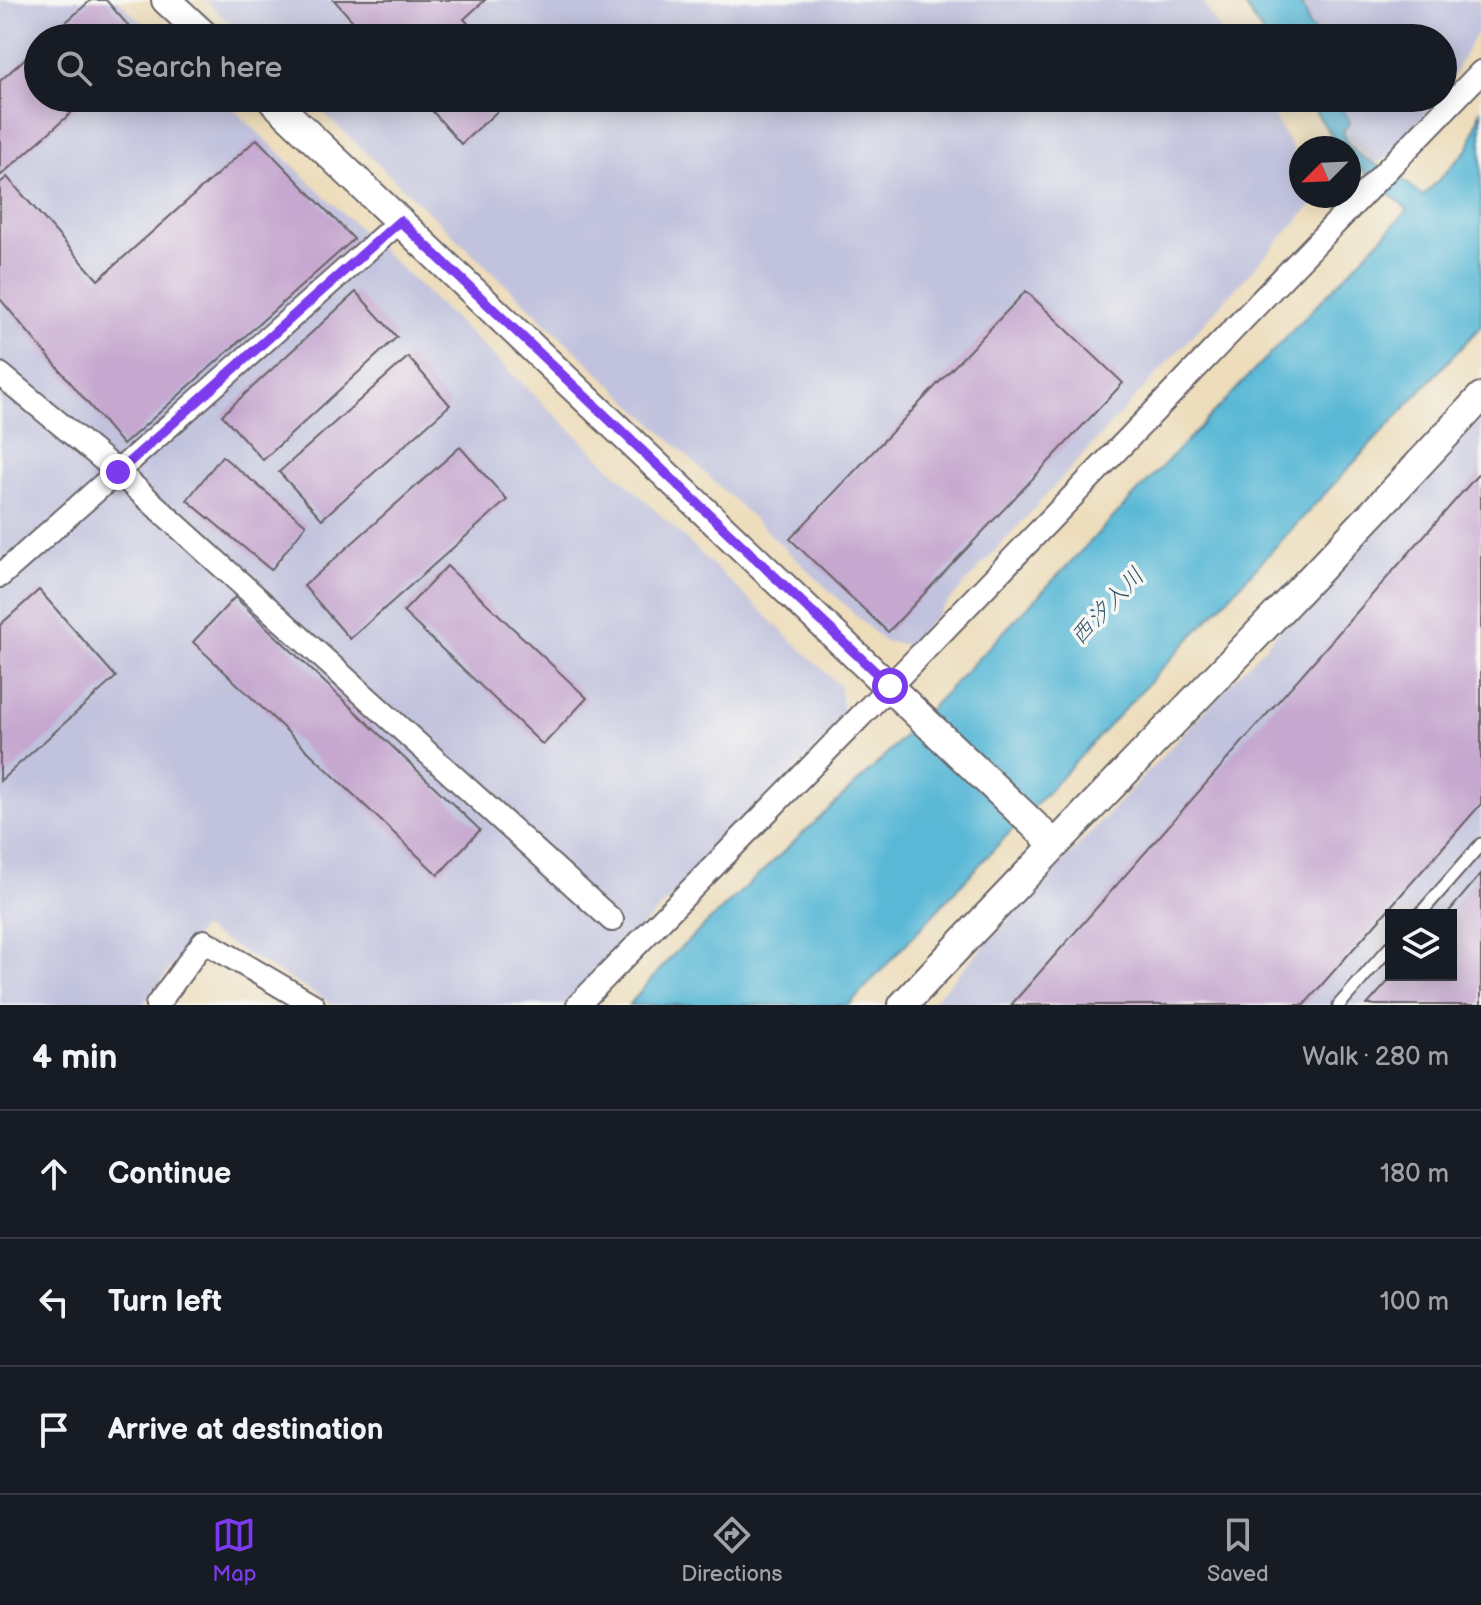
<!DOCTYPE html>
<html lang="en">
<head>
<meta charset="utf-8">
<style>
	body { margin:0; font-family:"Balsamiq Sans","Klee One",sans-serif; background:#242831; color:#f1f3f6 }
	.controls { position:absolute; right:24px; bottom:24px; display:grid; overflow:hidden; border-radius:0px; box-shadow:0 4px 20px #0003 }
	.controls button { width:72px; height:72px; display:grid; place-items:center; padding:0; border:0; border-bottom:2px solid #363941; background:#171b24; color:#f1f3f6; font:40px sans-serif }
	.compass { position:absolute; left:1289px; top:136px; width:72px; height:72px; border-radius:50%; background:#171b24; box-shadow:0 4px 20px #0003; rotate:246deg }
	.stop { position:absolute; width:24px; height:24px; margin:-18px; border:6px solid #7c3aed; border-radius:50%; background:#fff }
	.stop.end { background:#7c3aed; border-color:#fff; box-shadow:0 2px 8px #0008 }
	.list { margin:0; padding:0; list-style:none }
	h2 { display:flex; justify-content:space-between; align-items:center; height:104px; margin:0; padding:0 32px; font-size:34px }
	h2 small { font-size:26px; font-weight:400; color:#9ea1a6 }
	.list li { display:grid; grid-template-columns:52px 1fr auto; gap:24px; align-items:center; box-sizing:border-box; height:128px; padding:0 32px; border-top:2px solid #363941 }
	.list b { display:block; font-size:30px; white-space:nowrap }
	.list em { font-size:26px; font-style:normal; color:#9ea1a6 }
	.icon { flex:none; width:44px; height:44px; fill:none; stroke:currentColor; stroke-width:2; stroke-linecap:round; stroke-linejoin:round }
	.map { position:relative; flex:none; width:1481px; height:1005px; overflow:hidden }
	.search { position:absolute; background:#171b24; box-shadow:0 4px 20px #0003; left:24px; right:24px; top:24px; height:88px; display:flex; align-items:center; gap:20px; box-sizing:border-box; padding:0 28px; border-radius:44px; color:#9ea1a6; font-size:30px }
	.sheet { height:488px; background:#171b24 }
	nav { display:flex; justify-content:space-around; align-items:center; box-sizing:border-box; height:112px; border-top:2px solid #363941; background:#171b24; font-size:22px; color:#9ea1a6 }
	nav a { display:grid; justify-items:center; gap:4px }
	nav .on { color:#7c3aed }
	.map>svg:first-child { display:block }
	.industrial { fill:#c1c2dd; fill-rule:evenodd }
	.water { fill:#58b8d6; stroke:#3d6d88; stroke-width:2 }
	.building { fill:#c6a7cf }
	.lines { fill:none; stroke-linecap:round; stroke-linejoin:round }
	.service-casing { stroke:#696368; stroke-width:15 }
	.minor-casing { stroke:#696368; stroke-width:26 }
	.tertiary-casing { stroke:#696368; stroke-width:32 }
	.service { stroke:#fff; stroke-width:11 }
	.minor { stroke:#fff; stroke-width:22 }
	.tertiary { stroke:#fff; stroke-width:28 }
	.route { stroke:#7c3aed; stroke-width:10 }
	.labels { text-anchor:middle; stroke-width:7; stroke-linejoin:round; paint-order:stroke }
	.water-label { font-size:24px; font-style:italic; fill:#355671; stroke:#f6f6f2 }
</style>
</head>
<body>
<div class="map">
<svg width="1481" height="1005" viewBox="0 0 1481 1005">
	<rect width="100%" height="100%" fill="#f6f6f2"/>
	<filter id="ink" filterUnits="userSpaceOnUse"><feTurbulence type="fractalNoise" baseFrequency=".0125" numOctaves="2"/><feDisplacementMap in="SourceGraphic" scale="16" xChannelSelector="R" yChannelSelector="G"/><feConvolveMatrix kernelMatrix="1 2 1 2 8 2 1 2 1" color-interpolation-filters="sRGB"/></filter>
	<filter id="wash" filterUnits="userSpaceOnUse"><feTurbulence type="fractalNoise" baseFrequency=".006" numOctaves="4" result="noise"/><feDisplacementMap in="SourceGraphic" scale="32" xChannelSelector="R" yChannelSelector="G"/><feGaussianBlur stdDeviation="1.8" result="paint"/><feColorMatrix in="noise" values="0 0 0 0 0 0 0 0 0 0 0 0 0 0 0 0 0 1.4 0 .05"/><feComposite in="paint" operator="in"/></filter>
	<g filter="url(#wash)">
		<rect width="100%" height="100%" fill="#edddbb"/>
		<path class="industrial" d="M0 0H118L158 38H38V98H222L840 686 844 719 566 1005H334L201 928 143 1005H0Z
			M205 0H1201L1225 38H245Z
			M1301 0H1479V28L1443 94V38H1325L1309 23 1306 9Z
			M308 98H1262L1301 162V196H1320L909 645 883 641Z
			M1337 98H1440L1386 158 1375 163 1345 136 1351 122Z
			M1481 416V1005H929ZM1391 915H1451V975H1391Z"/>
		<path class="water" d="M1242 0H1298L1306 13 1308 25 1323 38H1265Z
			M1306 98H1336L1350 122 1343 132 1348 143 1360 155 1404 181 1423 196 1469 148 1481 109V326L849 1005H629L672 956 874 767 1408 210 1349 158V148H1340Z"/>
		<g id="blocks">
			<path class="building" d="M91 0H106L139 38H48Z
				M334 0H485L464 19 481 38H368Z
				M38 47V98H88L0 176V81Z
				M421 98H512L461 144Z
				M257 139 354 239 123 445 0 299V183L7 177 98 280Z
				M1026 291 1123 383 888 632 790 539Z
				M356 292 397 337 263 460 222 415Z
				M408 357 450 405 322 519 279 472Z
				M460 447 507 500 350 639 304 586Z
				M222 456 306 525 271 570 187 500Z
				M1481 471V804L1304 1005H1011Z
				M447 566 587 698 543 745 403 612Z
				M39 590 116 677 0 781V625Z
				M235 597 480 830 438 875 193 642Z
				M1481 874V1005H1367L1394 975H1451V915H1446Z"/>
		</g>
	</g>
	<g filter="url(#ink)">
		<use href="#blocks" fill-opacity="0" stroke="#696368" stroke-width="2"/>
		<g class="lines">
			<defs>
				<path id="service" d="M1419 915 1481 844
					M1339 1005 1391 946"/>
				<path id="minor" d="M0 374 118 472 612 920
					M0 576 400 221
					M157 1005 204 941 313 1005
					M578 1005 890 686 1481 72"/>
				<path id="tertiary" d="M166 0 207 38
					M270 98 1054 844
					M903 1005C1094 801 1292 603 1481 397"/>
			</defs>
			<use href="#service" class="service-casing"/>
			<use href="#minor" class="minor-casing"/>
			<use href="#tertiary" class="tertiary-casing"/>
			<use href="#service" class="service"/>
			<use href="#minor" class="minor"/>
			<use href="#tertiary" class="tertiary"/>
		</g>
	</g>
	<g class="lines" filter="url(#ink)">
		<path class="route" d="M118 472 400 221 890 686"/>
	</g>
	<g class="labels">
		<g class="water-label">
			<text transform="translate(1107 606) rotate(-47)" y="8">西汐入川</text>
		</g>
	</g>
</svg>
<div class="controls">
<button><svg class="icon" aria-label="layers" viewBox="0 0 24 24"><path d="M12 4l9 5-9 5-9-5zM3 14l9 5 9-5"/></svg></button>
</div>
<svg class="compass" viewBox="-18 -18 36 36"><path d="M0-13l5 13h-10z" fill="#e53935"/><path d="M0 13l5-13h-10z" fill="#9ea1a6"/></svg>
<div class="stop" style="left:890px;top:686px"></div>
<div class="stop end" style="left:118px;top:472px"></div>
<div class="search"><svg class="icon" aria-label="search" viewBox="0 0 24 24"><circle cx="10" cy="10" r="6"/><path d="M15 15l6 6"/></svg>Search here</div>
</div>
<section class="sheet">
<h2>4 min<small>Walk · 280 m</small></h2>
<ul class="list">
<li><svg class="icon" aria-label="ahead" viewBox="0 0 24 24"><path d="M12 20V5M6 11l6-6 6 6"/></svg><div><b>Continue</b></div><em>180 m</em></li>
<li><svg class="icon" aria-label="left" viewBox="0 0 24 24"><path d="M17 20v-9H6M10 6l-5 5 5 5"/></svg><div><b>Turn left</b></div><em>100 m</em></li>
<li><svg class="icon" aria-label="arrive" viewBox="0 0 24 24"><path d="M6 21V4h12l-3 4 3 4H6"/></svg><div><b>Arrive at destination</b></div></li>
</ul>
</section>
<nav>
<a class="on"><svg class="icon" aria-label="map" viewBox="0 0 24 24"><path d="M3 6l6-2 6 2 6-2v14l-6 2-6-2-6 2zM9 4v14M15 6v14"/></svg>Map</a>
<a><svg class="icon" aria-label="directions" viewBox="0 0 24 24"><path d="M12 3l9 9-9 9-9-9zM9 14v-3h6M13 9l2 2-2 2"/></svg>Directions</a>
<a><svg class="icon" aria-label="saved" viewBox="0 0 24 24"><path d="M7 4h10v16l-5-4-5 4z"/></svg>Saved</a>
</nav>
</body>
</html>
